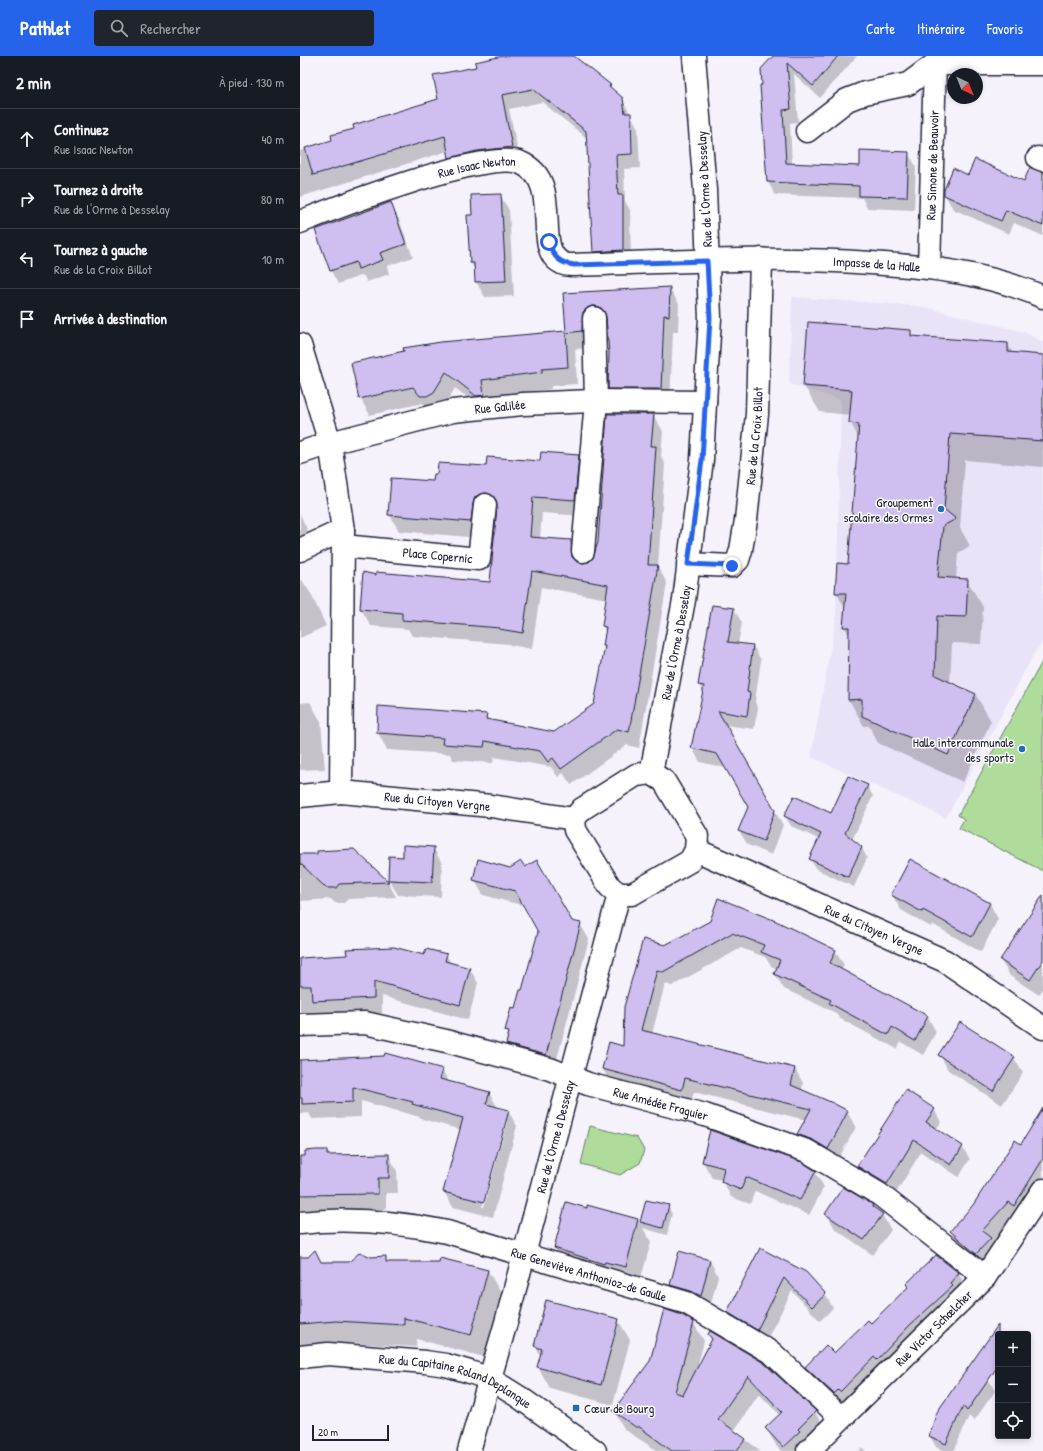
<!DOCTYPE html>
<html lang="fr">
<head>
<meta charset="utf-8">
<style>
	body { margin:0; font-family:"Patrick Hand",sans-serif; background:#20242c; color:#f1f3f6 }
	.controls { position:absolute; right:12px; bottom:12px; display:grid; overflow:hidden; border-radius:4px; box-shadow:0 2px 6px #0003 }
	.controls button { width:36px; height:36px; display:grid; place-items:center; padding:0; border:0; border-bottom:1px solid #363941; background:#171b24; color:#f1f3f6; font:20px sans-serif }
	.compass { position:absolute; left:647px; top:12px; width:36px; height:36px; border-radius:50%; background:#171b24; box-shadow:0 2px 6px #0003; rotate:137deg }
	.scale { position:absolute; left:12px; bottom:10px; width:77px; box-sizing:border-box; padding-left:4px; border:2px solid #22223b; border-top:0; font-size:11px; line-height:14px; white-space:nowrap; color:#22223b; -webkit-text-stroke:3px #fff; paint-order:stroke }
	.stop { position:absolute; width:12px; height:12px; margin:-9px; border:3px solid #2563eb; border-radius:50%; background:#fff }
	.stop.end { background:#2563eb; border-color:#fff; box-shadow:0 1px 4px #0008 }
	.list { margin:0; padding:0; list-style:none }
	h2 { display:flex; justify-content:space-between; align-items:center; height:52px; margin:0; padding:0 16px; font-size:17px }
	h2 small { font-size:13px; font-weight:400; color:#9ea1a6 }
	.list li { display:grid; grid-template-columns:26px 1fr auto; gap:12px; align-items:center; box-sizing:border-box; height:60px; padding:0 16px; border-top:1px solid #363941 }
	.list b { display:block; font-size:15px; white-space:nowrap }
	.list p { margin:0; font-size:13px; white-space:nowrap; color:#9ea1a6 }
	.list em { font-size:13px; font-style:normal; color:#9ea1a6 }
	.icon { flex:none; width:22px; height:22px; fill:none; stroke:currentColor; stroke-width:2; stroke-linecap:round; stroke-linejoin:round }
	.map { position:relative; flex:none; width:743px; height:1395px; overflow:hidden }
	header { display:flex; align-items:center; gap:24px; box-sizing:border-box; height:56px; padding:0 20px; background:#2563eb; color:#fff }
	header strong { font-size:19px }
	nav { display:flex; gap:22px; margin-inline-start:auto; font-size:14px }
	.search { width:280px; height:36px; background:#20242c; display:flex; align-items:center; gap:10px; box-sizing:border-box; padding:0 14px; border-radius:4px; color:#9ea1a6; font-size:15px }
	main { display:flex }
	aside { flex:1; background:#171b24 }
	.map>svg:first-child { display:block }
	.built { fill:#eae3f8 }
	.green { fill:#afdc9b; stroke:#687f6b }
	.shadow { fill:#0003; fill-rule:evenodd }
	.building { fill:#cfbff0; stroke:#22223b }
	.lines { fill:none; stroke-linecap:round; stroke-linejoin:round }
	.street-casing { stroke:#22223b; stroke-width:25 }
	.secondary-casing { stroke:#22223b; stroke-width:25 }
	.street { stroke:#fff; stroke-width:22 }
	.secondary { stroke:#fff; stroke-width:22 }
	.route { stroke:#2563eb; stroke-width:5 }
	.poi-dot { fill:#1f6fb2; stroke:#fff; stroke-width:1.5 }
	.labels { text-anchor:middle; stroke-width:3; stroke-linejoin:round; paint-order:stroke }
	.street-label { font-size:13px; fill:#22223b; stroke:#fff }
	.poi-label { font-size:13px; fill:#22223b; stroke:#fff; text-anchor:end }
</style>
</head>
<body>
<header>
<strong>Pathlet</strong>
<div class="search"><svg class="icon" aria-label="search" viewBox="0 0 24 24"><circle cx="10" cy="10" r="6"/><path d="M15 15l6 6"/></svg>Rechercher</div>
<nav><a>Carte</a><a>Itinéraire</a><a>Favoris</a></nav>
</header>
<main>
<aside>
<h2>2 min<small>À pied · 130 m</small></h2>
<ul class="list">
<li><svg class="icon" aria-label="ahead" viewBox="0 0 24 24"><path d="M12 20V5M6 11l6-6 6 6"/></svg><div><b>Continuez</b><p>Rue Isaac Newton</p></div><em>40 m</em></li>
<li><svg class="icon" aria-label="right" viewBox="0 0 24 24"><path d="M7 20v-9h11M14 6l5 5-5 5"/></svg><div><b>Tournez à droite</b><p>Rue de l'Orme à Desselay</p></div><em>80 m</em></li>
<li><svg class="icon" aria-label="left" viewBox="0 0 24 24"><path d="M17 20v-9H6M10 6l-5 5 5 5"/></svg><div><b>Tournez à gauche</b><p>Rue de la Croix Billot</p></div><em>10 m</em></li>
<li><svg class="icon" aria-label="arrive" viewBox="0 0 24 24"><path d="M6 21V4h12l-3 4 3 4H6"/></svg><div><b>Arrivée à destination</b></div></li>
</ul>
</aside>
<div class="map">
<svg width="743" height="1395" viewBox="0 0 743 1395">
	<rect width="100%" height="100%" fill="#f5f2fc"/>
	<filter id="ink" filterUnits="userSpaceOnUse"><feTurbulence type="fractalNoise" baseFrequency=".025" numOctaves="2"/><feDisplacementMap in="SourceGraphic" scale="8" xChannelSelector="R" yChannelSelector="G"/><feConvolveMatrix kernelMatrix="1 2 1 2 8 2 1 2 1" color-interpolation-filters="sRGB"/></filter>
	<g filter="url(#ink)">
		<path class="built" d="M492 241 620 250 724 276 743 286V586L735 596 646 762 511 701 536 562 541 344 489 328Z"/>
		<path class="green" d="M743 604V815L659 772 664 763 658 759Z
			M290 1070 337 1082 344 1094 340 1107 320 1119 281 1108Z"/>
		<path class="shadow" d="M201 0H273L310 30 322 43 338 72 340 112 324 113 325 145 330 154 331 208 302 210 294 196 288 83 242 46 209 53 220 105 158 115 150 101 148 95 0 141V95L34 85 55 73 139 43 177 12Z
			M474 0H557L520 42 494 18 498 66 490 67 492 108 561 111 608 97 616 110 614 154 567 152 562 142 475 139 468 126 463 30Z
			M743 84V94L741 90Z
			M669 120 743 140V180L714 167 709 178 653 153 645 139Z
			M200 139 209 154 214 240 185 241 176 226V216L171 207 173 160Z
			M90 148 98 161 113 201 87 210 89 218 67 226 63 219 38 228 31 215 16 174Z
			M369 232 379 248 378 276H373L370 349H319L309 332 310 276 307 267 304 266 291 292 275 293 277 328 251 330V333L191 340 186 356 155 332 143 353 130 356 123 347 70 359 60 342 267 275 264 238Z
			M610 275 614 281 708 288 713 298 743 300V411L665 404 660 472 670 490 658 497 656 523 667 524 683 551 681 588 652 587 650 627 676 639 691 665 663 726 578 687 569 670H564L549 644 550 581 544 570 545 552 536 536 549 509 559 382 550 366 551 359 520 356 504 330Z
			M353 359 363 375 361 400 365 408 358 511 367 527 339 692 327 689 271 729 263 717 258 721 251 711 194 701 193 707 153 704 150 698 87 694 78 677 79 651 186 659 189 665 254 677 295 648 305 592 304 589 306 577 303 570 307 543 241 531 232 593 210 589 209 588 112 580 108 573 71 570 61 553 77 520 191 527 198 454H189L180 482 99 475 89 458 134 426 187 411 241 406 278 400 288 416 284 460 242 457 240 483 271 485 280 502V508L288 507 294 502Z
			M0 458 12 484 0 497Z
			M0 524H2L11 538 26 570 0 582Z
			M412 550 434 553 442 567 438 588 453 590 461 604 455 646 458 652 454 673 425 669 483 769 472 799 448 789 439 775 449 751 426 712 400 706 392 692 404 637 399 629Z
			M10 646 21 666 25 713 0 714V647Z
			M567 730 573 740 552 784 562 792 567 802 554 831 516 813 510 803 520 784 491 770 485 760 531 758Z
			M133 792 142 807 141 841 98 839 89 823 104 802Z
			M54 794 88 826 96 841 48 843 44 847H35L31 843 1 845 2 855H0V803Z
			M611 805 690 848 698 863 681 896 632 868 631 871 601 854 592 839Z
			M224 812 271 866 280 868 289 883 254 1014 216 1003 207 988 209 979 206 974 223 936 239 876 225 850 183 839 174 823 210 813Z
			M743 841V933L739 939 710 920 701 905Z
			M410 865 535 895 544 909 541 914 628 961 636 976 623 999 601 986 597 993 539 962 536 957 484 933 475 918 477 913 471 910 465 901 441 892 372 930 365 928 352 978 495 1013 503 1027 502 1034 547 1056 556 1071 536 1107 507 1093 499 1078 506 1064 394 1036 390 1049 311 1028 303 1013 324 991 365 890Z
			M146 899 151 907 170 913 178 927 168 964 82 940V957L0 961V903Z
			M660 968 714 1002 723 1017 702 1049 648 1014 640 999Z
			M0 1005 142 1014 149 1026 189 1037 198 1052 208 1055 217 1070 193 1161 153 1151 144 1136 161 1074 122 1063 120 1061 61 1045V1061L12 1063 9 1057 0 1058ZM205 1066H207L184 1151H182Z
			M634 1053 641 1066 636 1074 662 1091 670 1103 659 1121 621 1096 594 1140 565 1122 558 1110Z
			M743 1054V1130L692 1187 698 1197 685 1212 659 1189 651 1175 674 1150 721 1089Z
			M411 1075 515 1116 524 1131 509 1159 455 1135 450 1148 431 1141 422 1124 412 1122 403 1106Z
			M27 1095 30 1100H89L97 1115 98 1137H86V1153L0 1154V1101Z
			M347 1145 368 1150 372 1158 367 1179 343 1172 351 1186 338 1233 268 1215 255 1192 288 1153 338 1164 340 1168Z
			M573 1153 582 1159 591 1174 573 1199 535 1173 527 1158Z
			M461 1194 525 1238 533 1252 520 1265 492 1235 465 1287 436 1270 428 1256Z
			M85 1201 88 1207H139L140 1203 188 1215 201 1237 184 1301 117 1283 116 1291 49 1287 0 1291V1202L22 1207H49L71 1202Z
			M410 1205 418 1220 409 1255 380 1244 371 1229Z
			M658 1217 665 1228 540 1348 512 1322 506 1311 534 1298 571 1269 609 1232Z
			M318 1264 330 1284 313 1349 250 1332 238 1311 241 1301 235 1290Z
			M393 1266 404 1285 397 1312 413 1285 409 1278 515 1356 526 1375 509 1395H481L477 1391 466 1372 480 1359 459 1338 434 1375 461 1395H358L325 1374 314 1355Z
			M688 1324 695 1335 674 1365 669 1360 654 1395H644L636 1391 630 1380Z
			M562 1392 566 1395H559Z"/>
		<path class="building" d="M203 0H274L311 29 309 30 323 42 325 57H331L332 98 316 99 318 139H323V194L293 196 286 75 233 33 202 39 212 91 177 95 149 102 145 80 13 119 5 92 32 84 31 79 54 73 53 69 138 43 133 19 176 11 175 6Z
			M473 0H538L513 30 487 7 491 53 483 54 486 107 560 110V94L609 96 607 141 559 140V130L467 126 460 29H462L461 13Z
			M675 103 724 125 730 111 743 116V170L706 154 701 165 644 139V134L653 112 668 119Z
			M201 138 206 225 175 226 174 207H170L167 159H172L171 139Z
			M91 146 106 188 80 197 83 204 58 213 56 206 30 215 15 174Z
			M370 231 369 260 364 259 361 333H308L309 297 306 261 304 255 300 251 293 250 287 252 283 256 282 275 266 277 268 311 242 313V316L182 324 184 339 176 340 146 316 134 336 127 340H120L113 331 59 343 51 307 104 295 103 292 141 286 266 275 263 237Z
			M508 266 611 274V280L708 287V296L743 299V385L650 378 644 453 656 463 643 470 638 521 668 523 666 561 637 560 635 619 676 638 648 699 562 660V643L548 644 549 571H543L546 537H535L537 507 548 508 559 368 549 367 552 334 503 330Z
			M307 358H354L351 390H356L348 509H358L329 676 317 673 261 713 253 702 248 706 240 695 185 685 184 691 142 688 143 682 77 677 78 650 187 658 186 663 254 676 294 648 305 590H303L306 571 302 570 308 529 232 515 223 577 199 573 200 572 102 564V557L60 553 63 516 76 519V516L190 526 197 450 196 444 192 439 186 437 180 438 175 441 173 448 171 466 88 459 91 422 133 425 134 418H137L138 407 186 410 187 401 240 405 241 396 279 399 275 444 233 441 230 481 271 484 272 501 276 505 282 507 289 506 293 502 298 486Z
			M412 549 434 552 428 586 453 589 447 636 450 637 447 660 418 655 475 754 464 785 438 775 448 751 417 698 391 692 404 630 398 629Z
			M548 720 568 729 545 777 562 791 548 821 509 803 521 778 484 760 494 740 531 757Z
			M103 789 134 791 132 826 88 824 89 800 103 801Z
			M54 793 89 826 39 828 36 832H26L0 807V798H17V795Z
			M178 803 210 812 221 805 225 811 237 804 272 865 281 867 246 999 206 988 209 976 205 975 211 951 215 952 220 934H222L238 876 215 835 173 824Z
			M610 803 690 847 672 881 623 854 622 856 591 839Z
			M743 839V904L730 924 700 904Z
			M418 842 476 865 536 894 530 907 628 960 615 985 592 971 588 979 529 947 531 944 474 918 480 904 461 896 464 889 432 877 363 916 357 914 341 974 495 1012 491 1029 533 1047 548 1055 528 1093 513 1084 497 1078 511 1053 385 1022 382 1034 302 1013 309 986 323 990 324 951 343 883 365 889 410 865Z
			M94 891 124 899 126 893 147 898 145 905 170 912 160 949 74 925V942L12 945 11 930H0V902L47 899 46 893Z
			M660 966 715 1001 693 1035 638 999Z
			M85 997 143 1013 140 1023 190 1036 186 1048 209 1054 184 1146 143 1136 163 1062 112 1048 113 1046 53 1031V1046L2 1048V1042H0V1004L84 1000Z
			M606 1034 635 1053 626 1066 663 1090 651 1109 614 1084 587 1128 557 1110Z
			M743 1052V1103L714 1150 708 1146 682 1175 691 1182 676 1198 650 1175 673 1149 715 1084 721 1088Z
			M410 1074 502 1106 516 1115 500 1144 446 1121 441 1134 421 1126 424 1112 402 1106Z
			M16 1094H27V1099L89 1098V1122H78V1138L0 1139V1100H5V1095Z
			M543 1131 572 1148 573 1151 583 1158 564 1184 525 1158Z
			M346 1144 369 1149 363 1172 340 1166Z
			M266 1146 287 1152V1149L338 1163 326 1211 305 1206 304 1208 254 1192Z
			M460 1192 506 1216 526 1238 512 1251 484 1222 457 1274 427 1256Z
			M15 1194 21 1206H49L60 1196 71 1201 86 1200V1206H139L140 1202 188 1214 171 1279 104 1262V1269L36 1265 0 1268V1201H8Z
			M379 1195 410 1204 401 1240 391 1235 370 1229Z
			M636 1199 659 1217 650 1227 653 1230 610 1269 577 1304 574 1301 540 1336 538 1334 534 1338 505 1311 526 1289 534 1297 568 1264 571 1267 608 1231 606 1228Z
			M246 1244 319 1263 301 1329 237 1311 242 1293 234 1290Z
			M364 1253 382 1259 394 1266 375 1336 383 1339 412 1283 408 1278 410 1275 464 1307 516 1355 498 1373 500 1375 483 1391 465 1372 482 1356 448 1320 418 1363 446 1383 436 1395H372L338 1370 337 1372 313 1355 350 1305Z
			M698 1269V1310L667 1355 663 1350 646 1388 629 1380 637 1356Z"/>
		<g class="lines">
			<defs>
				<g id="street">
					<path d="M507 75 547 44 565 37 608 28 635 8"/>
					<path d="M738 102 743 104"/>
					<path id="s1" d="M0 166C37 151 189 92 221 107 265 126 231 193 262 207 265 209 271 209 274 209 373 206 472 200 571 207 630 211 689 217 743 241"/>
					<path id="s2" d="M629 211 635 8H743"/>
					<path d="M0 289 30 387 43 474 41 736"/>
					<path id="s3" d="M0 397 30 387 153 355 223 348 292 345 405 346"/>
					<path id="s4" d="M43 490 179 503 185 449"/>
					<path d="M0 494 43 474"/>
					<path d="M283 495 296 345 294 262"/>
					<path id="s5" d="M388 508 432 510 438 504 441 494 446 464 457 358 461 203"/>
					<path id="s6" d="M351 717 384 544 402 404 406 329 410 262 405 134 394 0"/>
					<path d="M351 717 364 725 397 780 396 794 390 805 332 838H319L310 831 275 774 274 763 282 753 336 719Z"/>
					<path id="s7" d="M0 740 41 736 191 750 274 763"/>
					<path id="s8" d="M396 794 645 905 743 972"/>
					<path id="s9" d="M0 969 65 967 146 985 250 1013 288 1028 405 1059 507 1095 579 1138 685 1221"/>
					<path id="s10" d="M0 1167C50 1161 98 1166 147 1176L387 1247 472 1297 541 1362"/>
					<path id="s11" d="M169 1395 207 1263 319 838"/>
					<path id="s12" d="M508 1395 685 1221 743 1134"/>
				</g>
				<g id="secondary">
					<path id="s13" d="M0 1301 28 1298 125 1306 146 1309 170 1316 190 1323 219 1341 295 1395"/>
				</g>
			</defs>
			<use href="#street" class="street-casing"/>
			<use href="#secondary" class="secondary-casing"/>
			<use href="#street" class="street"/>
			<use href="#secondary" class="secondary"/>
		</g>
	</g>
	<g class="lines" filter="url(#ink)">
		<path class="route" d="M249 186C253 201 259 207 274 209L407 205 410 262 402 404 388 508 432 510"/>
	</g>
	<g class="poi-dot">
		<circle cx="641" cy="453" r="4"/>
		<circle cx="722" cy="693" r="4"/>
		<rect x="272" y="1348" width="8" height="8" rx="2"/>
	</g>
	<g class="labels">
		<g class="street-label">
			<text dy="5" stroke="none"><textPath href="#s2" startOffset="102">Rue Simone de Beauvoir</textPath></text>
			<text dy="5" stroke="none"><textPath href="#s1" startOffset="186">Rue Isaac Newton</textPath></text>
			<text transform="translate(404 133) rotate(-93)" y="5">Rue de l'Orme à Desselay</text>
			<text dy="5" stroke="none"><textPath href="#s1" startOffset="661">Impasse de la Halle</textPath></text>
			<text dy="5" stroke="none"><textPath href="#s3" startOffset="206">Rue Galilée</textPath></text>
			<text dy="5" stroke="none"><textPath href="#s5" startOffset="178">Rue de la Croix Billot</textPath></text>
			<text dy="5" stroke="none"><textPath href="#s4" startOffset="95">Place Copernic</textPath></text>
			<text dy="5" stroke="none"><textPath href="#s6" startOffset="133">Rue de l'Orme à Desselay</textPath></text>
			<text dy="5" stroke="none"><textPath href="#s7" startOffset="138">Rue du Citoyen Vergne</textPath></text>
			<text dy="5" stroke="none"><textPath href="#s8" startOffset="195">Rue du Citoyen Vergne</textPath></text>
			<text dy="5" stroke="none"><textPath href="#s9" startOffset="372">Rue Amédée Fraguier</textPath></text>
			<text dy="5" stroke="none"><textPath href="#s11" startOffset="326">Rue de l'Orme à Desselay</textPath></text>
			<text dy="5" stroke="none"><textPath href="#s10" startOffset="296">Rue Geneviève Anthonioz-de Gaulle</textPath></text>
			<text dy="5" stroke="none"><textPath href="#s12" startOffset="176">Rue Victor Schœlcher</textPath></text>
			<text dy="5" stroke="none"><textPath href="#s13" startOffset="160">Rue du Capitaine Roland Deplanque</textPath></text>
		</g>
		<g class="poi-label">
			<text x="633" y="451">Groupement<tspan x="633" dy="15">scolaire des Ormes</tspan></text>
			<text x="714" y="691">Halle intercommunale<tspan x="714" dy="15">des sports</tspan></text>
			<text x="284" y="1357" text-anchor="start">Cœur de Bourg</text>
		</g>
	</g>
</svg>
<div class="controls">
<button>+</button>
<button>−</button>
<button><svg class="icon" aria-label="locate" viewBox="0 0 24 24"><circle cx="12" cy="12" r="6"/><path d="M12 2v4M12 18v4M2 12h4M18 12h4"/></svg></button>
</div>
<svg class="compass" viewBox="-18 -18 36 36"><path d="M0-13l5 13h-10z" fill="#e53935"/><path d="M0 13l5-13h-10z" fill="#9ea1a6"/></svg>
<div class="scale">20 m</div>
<div class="stop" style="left:249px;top:186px"></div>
<div class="stop end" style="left:432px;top:510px"></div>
</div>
</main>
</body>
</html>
